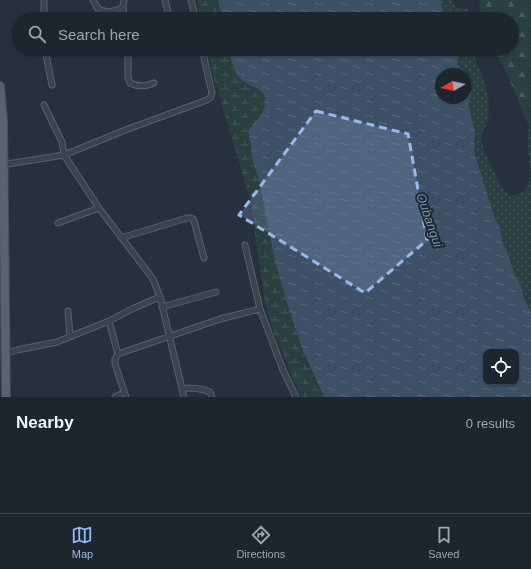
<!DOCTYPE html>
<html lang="en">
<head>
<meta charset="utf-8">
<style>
	body { margin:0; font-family:Helvetica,sans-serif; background:#252d36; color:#f1f3f6 }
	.controls { position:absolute; right:12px; bottom:12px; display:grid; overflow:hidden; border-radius:8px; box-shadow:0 1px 3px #0004 }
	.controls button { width:36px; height:36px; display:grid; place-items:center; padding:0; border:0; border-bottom:1px solid #3b424a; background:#1d252e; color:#f1f3f6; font:20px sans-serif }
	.compass { position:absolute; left:435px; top:68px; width:36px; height:36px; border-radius:50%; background:#1d252e; box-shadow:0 1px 3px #0004; rotate:261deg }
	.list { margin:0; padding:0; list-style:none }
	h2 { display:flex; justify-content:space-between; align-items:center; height:52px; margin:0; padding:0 16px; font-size:17px }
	h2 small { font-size:13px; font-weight:400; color:#a0a5aa }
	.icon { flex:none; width:22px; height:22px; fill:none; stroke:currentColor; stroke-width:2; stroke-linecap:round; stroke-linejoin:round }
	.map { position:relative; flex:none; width:531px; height:397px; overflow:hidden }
	.search { position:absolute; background:#1d252e; box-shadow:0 1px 3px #0004; left:12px; right:12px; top:12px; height:44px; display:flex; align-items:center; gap:10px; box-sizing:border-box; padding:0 14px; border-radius:22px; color:#a0a5aa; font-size:15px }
	.sheet { height:116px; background:#1d252e }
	nav { display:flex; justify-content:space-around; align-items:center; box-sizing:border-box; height:56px; border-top:1px solid #3b424a; background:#1d252e; font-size:11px; color:#a0a5aa }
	nav a { display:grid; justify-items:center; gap:2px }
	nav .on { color:#95baf0 }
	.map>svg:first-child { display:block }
	.grass { fill:url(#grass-dots) }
	.forest { fill:url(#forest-firs) }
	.wetland { fill:url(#wetland-marsh) }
	.water { fill:url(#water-ripples); fill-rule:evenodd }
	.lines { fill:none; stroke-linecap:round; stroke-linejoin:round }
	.minor-casing { stroke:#59616c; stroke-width:7 }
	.primary-casing { stroke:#444c57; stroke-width:10 }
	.minor { stroke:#3b434e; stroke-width:5 }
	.primary { stroke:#59626e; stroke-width:8 }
	.marked { fill:#95baf0; fill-opacity:0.2; stroke:#95baf0; stroke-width:3; stroke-dasharray:8 5; stroke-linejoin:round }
	.labels { text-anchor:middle; stroke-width:4; stroke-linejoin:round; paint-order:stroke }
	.water-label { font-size:13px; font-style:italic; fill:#7a90aa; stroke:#202833 }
</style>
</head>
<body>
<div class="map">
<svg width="531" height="397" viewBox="0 0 531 397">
	<defs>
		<pattern id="grass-dots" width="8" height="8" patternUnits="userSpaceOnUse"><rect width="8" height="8" fill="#2a3f40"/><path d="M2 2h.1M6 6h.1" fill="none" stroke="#47595a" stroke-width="1.8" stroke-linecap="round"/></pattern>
		<pattern id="forest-firs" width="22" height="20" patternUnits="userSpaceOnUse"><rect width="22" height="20" fill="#2a3f40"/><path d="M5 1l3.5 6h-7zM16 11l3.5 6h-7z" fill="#47595a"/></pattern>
		<pattern id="wetland-marsh" width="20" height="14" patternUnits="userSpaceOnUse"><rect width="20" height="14" fill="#2a3f40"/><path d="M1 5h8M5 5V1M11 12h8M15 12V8" fill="none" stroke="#47595a"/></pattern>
		<pattern id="water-ripples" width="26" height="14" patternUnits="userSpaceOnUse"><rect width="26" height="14" fill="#3e5065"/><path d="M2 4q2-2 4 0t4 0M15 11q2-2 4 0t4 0" fill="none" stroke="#58677a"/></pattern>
	</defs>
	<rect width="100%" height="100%" fill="#27313e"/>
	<path class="grass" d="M441 0H453L455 7 468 9V19H443Z
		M458 49H471C480 70 493 96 488 120 487 126 482 131 481 137 480 147 499 180 504 191 513 198 517 195 526 190L531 176 528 149V127L531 131V312L523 297 521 286 515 276 507 251 502 241 500 228 495 219 474 151 475 132 468 103 471 93 465 89 466 74 457 64 460 51Z"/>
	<path class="forest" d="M479 0H531V131L506 71 493 49H512V19H482Z"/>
	<path class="wetland" d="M197 0H218L222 19H201Z
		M208 49H229L231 57 241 79 261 91 264 95 265 102 262 114 258 117 249 128 248 135 251 147 252 158 260 184 275 262 288 306 307 362 324 397H301L274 333 265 302 250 199 213 75Z"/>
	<path class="water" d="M218 0H441L443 19H222Z
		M229 49H458L460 51 457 64 466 74 465 79V74H441V98H465V89L472 93 468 103 475 132 474 151 495 219 500 228 502 241 507 251 515 276 521 286 523 297 531 312V397H324L303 351 288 306 275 262 260 184 252 158 251 147 248 131C251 125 262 115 263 111 272 86 251 90 240 78 233 70 231 59 229 49ZM486 352H516V382H486Z"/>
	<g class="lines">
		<defs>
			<path id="minor" d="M93 0 98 9C107 13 114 12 123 7L124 0
				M165 0 170 19
				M191 0 196 19
				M123 7 125 19
				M44 19V0
				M45 49 52 85
				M128 49V77L130 83C138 87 145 87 154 83
				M44 105 62 142 64 155 99 208 153 279 160 297 184 397
				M1 165 64 155 128 129 207 100 211 97 212 93 202 49
				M58 223 99 208
				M121 238 187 218H192L194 221 204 258
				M245 245 260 309 283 370 296 397
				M162 307 216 292
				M68 311 70 336
				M109 321 118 354 220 319 260 309
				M118 354 115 359V364L126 397
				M0 355 17 350 57 342 109 321 134 308 160 297
				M182 388C192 388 201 388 210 392L212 397
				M115 397 124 393"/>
			<path id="primary" d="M0 86 3 120 6 397"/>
		</defs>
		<use href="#minor" class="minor-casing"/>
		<use href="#primary" class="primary-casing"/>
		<use href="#minor" class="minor"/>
		<use href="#primary" class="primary"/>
	</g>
	<path class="marked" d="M316 111 408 134 427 240 365 293 239 215Z"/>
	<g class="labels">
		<g class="water-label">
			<text transform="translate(430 220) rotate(71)" y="5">Oubangui</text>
		</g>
	</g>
</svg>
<div class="controls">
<button><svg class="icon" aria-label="locate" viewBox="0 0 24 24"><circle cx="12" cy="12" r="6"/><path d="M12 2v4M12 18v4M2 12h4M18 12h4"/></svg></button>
</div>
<svg class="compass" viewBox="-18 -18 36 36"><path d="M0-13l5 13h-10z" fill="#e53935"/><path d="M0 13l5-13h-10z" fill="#a0a5aa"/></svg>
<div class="search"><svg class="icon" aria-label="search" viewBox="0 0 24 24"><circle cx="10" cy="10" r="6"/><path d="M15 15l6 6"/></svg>Search here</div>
</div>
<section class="sheet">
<h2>Nearby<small>0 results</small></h2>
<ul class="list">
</ul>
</section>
<nav>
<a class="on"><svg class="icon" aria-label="map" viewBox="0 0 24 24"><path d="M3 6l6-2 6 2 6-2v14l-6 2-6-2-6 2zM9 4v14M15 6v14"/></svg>Map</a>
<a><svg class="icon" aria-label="directions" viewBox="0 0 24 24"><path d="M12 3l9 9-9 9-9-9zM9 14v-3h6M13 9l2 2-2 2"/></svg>Directions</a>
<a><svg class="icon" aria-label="saved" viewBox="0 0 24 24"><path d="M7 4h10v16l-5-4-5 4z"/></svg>Saved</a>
</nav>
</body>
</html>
